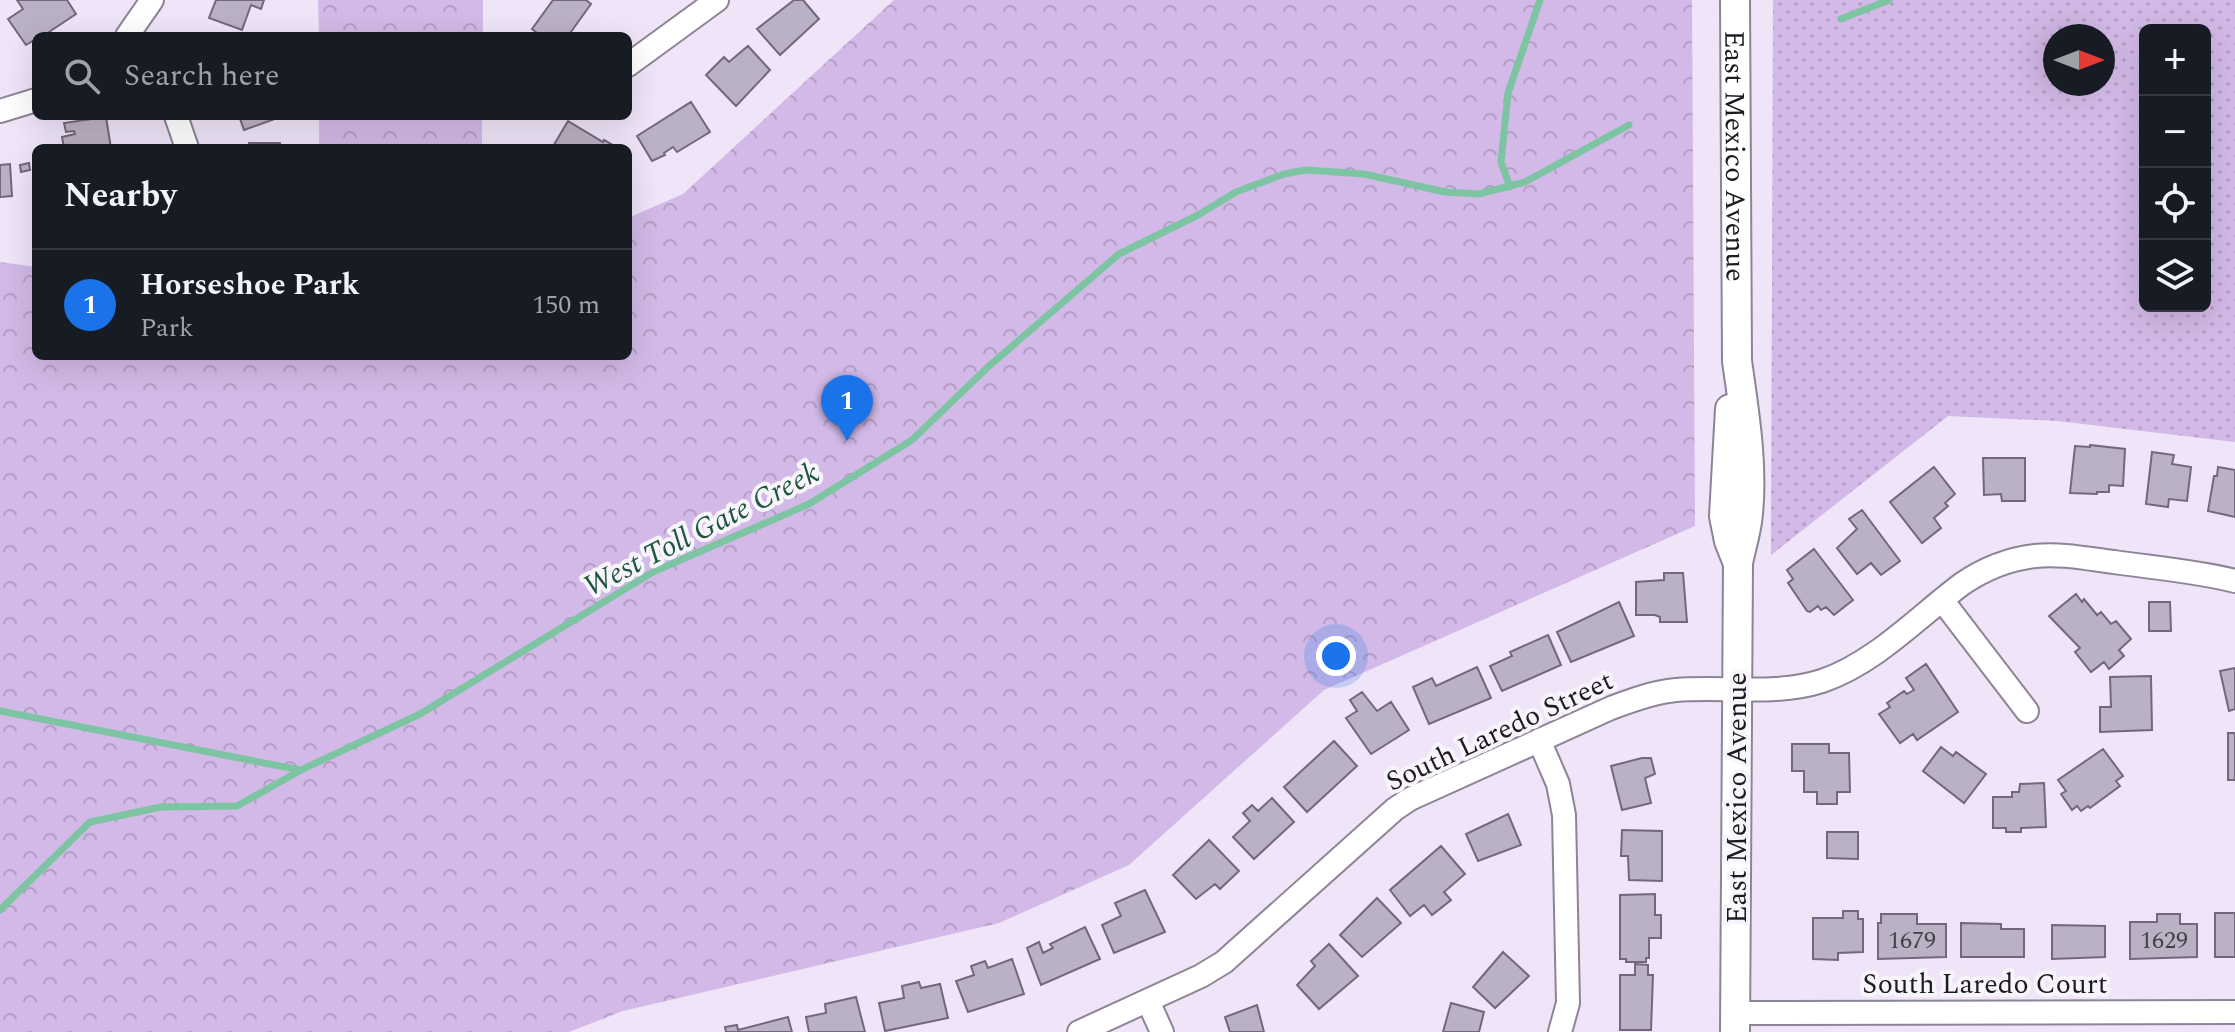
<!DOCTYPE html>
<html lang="en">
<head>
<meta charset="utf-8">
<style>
	body { margin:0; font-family:Spectral,serif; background:#20242c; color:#f1f3f6 }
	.controls { position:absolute; right:24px; top:24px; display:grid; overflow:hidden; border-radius:12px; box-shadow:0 8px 32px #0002 }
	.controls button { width:72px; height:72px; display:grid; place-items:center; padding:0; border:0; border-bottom:2px solid #363941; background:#171b24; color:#f1f3f6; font:40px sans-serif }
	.compass { position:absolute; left:2043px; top:24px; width:72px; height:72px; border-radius:50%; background:#171b24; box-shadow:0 8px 32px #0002; rotate:90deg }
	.you { position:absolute; left:1336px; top:656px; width:28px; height:28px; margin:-20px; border:6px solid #fff; border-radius:50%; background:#1a73e8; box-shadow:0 0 0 12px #1a73e833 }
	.badge { display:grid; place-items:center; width:52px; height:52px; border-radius:50%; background:#1a73e8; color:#fff; font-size:26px; font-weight:700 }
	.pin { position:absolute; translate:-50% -66px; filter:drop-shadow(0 2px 4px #0008) }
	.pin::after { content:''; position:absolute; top:42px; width:28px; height:24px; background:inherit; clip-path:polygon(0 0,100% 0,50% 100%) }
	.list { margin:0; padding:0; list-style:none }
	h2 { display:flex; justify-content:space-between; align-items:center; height:104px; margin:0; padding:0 32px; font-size:34px }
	h2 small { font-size:26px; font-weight:400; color:#9ea1a6 }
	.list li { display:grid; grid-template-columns:52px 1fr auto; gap:24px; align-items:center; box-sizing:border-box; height:112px; padding:0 32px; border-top:2px solid #363941 }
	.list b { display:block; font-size:30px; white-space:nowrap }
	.list p { margin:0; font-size:26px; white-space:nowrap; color:#9ea1a6 }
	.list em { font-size:26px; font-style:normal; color:#9ea1a6 }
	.icon { flex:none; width:44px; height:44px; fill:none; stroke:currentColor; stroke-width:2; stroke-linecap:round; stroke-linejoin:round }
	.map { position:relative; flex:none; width:2235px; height:1032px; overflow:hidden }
	.search { position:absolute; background:#171b24; box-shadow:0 8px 32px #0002; left:32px; top:32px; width:600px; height:88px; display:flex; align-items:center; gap:20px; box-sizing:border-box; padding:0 28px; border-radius:12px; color:#9ea1a6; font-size:30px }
	.panel { position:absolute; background:#171b24; box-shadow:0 8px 32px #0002; left:32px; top:144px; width:600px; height:216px; border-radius:12px }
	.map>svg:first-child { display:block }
	.grass { fill:url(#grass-dots); fill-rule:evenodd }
	.park { fill:url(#park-crowns) }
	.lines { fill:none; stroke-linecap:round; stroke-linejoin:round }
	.stream { stroke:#7dc5a2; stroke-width:7 }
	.building { fill:#bbb1c4; stroke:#72687a; stroke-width:2 }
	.minor-casing { stroke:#8d8496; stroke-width:26 }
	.tertiary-casing { stroke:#8d8496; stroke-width:32 }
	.minor { stroke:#fff; stroke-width:22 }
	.tertiary { stroke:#fff; stroke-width:28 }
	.labels { text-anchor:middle; stroke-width:8; stroke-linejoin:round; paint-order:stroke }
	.number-label { font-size:24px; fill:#45404a }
	.street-label { font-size:28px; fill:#1e1a21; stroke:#f8f4fc }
	.water-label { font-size:30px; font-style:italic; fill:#1e563e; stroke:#f8f4fc }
</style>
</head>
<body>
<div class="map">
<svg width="2235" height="1032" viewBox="0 0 2235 1032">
	<defs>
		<pattern id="grass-dots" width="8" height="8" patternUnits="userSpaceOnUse" patternTransform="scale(2)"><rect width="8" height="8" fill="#d2b9e7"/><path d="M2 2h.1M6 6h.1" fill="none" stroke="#b49ec6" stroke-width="1.8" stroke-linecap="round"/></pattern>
		<pattern id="park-crowns" width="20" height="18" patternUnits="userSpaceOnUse" patternTransform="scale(2)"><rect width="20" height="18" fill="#d2b9e7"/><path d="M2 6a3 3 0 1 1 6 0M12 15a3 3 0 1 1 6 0" fill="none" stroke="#b49ec6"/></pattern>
	</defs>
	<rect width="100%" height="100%" fill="#efe4f8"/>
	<path class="grass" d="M1773 0H2235V442L2058 421 1948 416 1771 555ZM2145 30H2205V306H2145ZM2055 36H2103V84H2055Z"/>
	<path class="park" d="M318 0H483V36H319Z
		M894 0H1692L1695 526 1324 690 1129 865 999 923 623 1011 569 1032H0V262L36 267V356H628V218L683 194Z
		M319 116H482V148H319Z"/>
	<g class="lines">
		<path class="stream" d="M1841 19 1889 0
			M1510 187 1501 162 1508 93 1540 0
			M0 711 300 770
			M0 910 90 822 161 807 237 806 301 770 420 714 653 572 809 504 912 440 989 366 1119 254 1198 215 1236 192 1284 174 1306 170 1364 174 1445 192 1479 194 1525 182 1629 125"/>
	</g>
	<path class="building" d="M17 0H67L76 14 43 36H36V39L26 45 8 19 23 9Z
		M216 0H264L261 9 251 5 242 30 209 18Z
		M553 0H586L591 4 568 36H541L532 29Z
		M794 0H803L819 19 780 55 757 29Z
		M748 46 770 70 736 106 706 75 724 57 729 62Z
		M691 102 710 132 677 152 673 147 664 153 665 155 652 161 637 136Z
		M239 116H274L275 119 244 130Z
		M106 117 111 148H64L62 137 75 134 74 131 66 132 64 123Z
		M568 121 603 142 604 140 618 148H552Z
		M249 143H280V148H250Z
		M29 163 30 170 21 172 20 165Z
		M10 164 12 196 0 197V165Z
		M2090 445 2125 449 2123 486 2109 485V492H2097V494L2070 493 2075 446 2090 447Z
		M2152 452 2174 455 2172 464 2191 467 2187 501 2169 499 2168 507 2146 504Z
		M1983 458H2025V501H2002L2001 494 1984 495Z
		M1934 467 1955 494 1945 503 1948 506 1934 518 1941 528 1922 543 1890 502Z
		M2218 467 2235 470V517L2208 511 2214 476H2217Z
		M1862 510 1900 561 1881 575 1871 563 1857 574 1837 548 1857 529 1849 519Z
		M1814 549 1853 600 1834 615 1826 607 1821 610 1818 606 1810 612 1807 611 1788 583 1793 579 1787 570Z
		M1664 573H1683L1687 622H1660V617L1655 615H1636V582L1664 580Z
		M2076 594 2082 602 2084 599 2097 615 2101 612 2111 624 2116 621 2131 639 2119 650 2124 656 2109 669 2104 662 2091 672 2075 652 2080 648 2049 616Z
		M1619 602 1634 636 1571 662 1557 632Z
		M2149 602H2170L2171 631H2149Z
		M1548 635 1561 665 1502 691 1490 666 1512 656 1510 652Z
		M1926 664 1958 712 1917 740 1913 734 1900 743 1879 714 1890 707 1887 703 1904 691 1907 694 1914 690 1906 678Z
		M1477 667 1491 698 1429 724 1413 687 1432 678 1436 686Z
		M2235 668V709L2229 711 2220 671Z
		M2151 676 2152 730 2100 732V707H2111L2110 677Z
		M1362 692 1377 711 1391 702 1409 730 1371 754 1346 718 1357 711 1350 700Z
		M2228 733H2235V780H2228Z
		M1334 741 1357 766 1307 812 1284 787Z
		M1792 744H1829V753H1849L1850 792H1837V804H1817V792H1804V771H1792Z
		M1941 747 1953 756 1956 752 1986 774 1964 803 1923 771Z
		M2103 749 2123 776 2116 781 2120 786 2090 808 2088 806 2081 811 2077 806 2072 810 2061 794 2066 791 2058 780Z
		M1642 758H1651L1655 774 1645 778 1651 803 1622 810 1611 766Z
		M2044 783 2046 827 2021 828V832H2006V828H1993V797H2012V792H2019L2020 784Z
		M1272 798 1294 822 1254 859 1233 837 1250 821 1243 813 1252 805 1258 811Z
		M1508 814 1521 845 1478 861 1466 834Z
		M1622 830 1662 831V881L1629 880 1628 856H1621Z
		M1827 832H1858V859L1827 858Z
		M1209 840 1239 871 1220 889 1215 884 1196 899 1173 875Z
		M1441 846 1465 874 1444 892 1451 900 1432 915 1424 905 1410 916 1390 890Z
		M1145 890 1165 932 1114 953 1102 925 1121 916 1115 903Z
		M1655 894V915H1661V938H1649V958H1646V962H1626V959H1620V895Z
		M1377 898 1401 923 1362 957 1340 935Z
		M1843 911H1858V919H1863V952L1838 953V960L1813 959V918H1843Z
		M2215 913H2235V957H2215Z
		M1881 914H1917V924H1946V957L1878 959V923H1881Z
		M2157 914H2180V924H2197V957L2130 959V922H2157Z
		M1961 923 2001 924V929H2024V957H1961Z
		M2052 925 2105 926V957L2052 959Z
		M1085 927 1100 959 1041 985 1027 948 1039 942 1043 953 1053 948 1050 944Z
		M1329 944 1358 976 1319 1009 1297 985 1315 966 1311 961Z
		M1503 952 1529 976 1495 1008 1473 987Z
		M1012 959 1024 994 968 1012 956 981 974 975 971 966 985 961 988 968Z
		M1635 964 1648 965V975H1653L1651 1030H1620V975H1635Z
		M919 982 921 988 940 984 948 1018 885 1031 879 1003 904 998 902 986Z
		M856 997 865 1032H809L806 1017 826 1013 825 1004Z
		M1451 1003 1484 1012 1479 1032H1443Z
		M1257 1005 1264 1032H1230L1225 1017Z
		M788 1017 792 1032H726L725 1027 737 1025 738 1030Z"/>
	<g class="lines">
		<defs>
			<path id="minor" d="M127 36 152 0
				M628 65 717 0
				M0 111 36 100
				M176 116 187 148
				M1942 600 2027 711
				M1539 740 1558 784 1564 815 1568 1003 1560 1032
				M1148 1001 1162 1032
				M1735 1013 2235 1012
				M1079 1032 1201 976 1224 962 1395 809 1410 799 1611 708C1632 700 1654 692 1676 690 1724 686 1775 696 1822 681 1875 663 1918 617 1962 584 1984 569 2009 559 2035 556 2061 553 2089 559 2114 562 2155 568 2195 571 2235 581"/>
			<g id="tertiary">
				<path id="s1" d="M1735 0 1737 361C1744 411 1753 463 1748 513 1747 530 1741 547 1738 563L1735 1032"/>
				<path d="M1730 409 1724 516 1729 541 1737 561"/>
			</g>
		</defs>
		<use href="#minor" class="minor-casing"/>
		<use href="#tertiary" class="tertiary-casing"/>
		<use href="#minor" class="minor"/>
		<use href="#tertiary" class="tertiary"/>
	</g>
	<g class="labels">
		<g class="number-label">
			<text x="1912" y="948">1679</text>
			<text x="2164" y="948">1629</text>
		</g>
		<g class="street-label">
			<text dy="10" stroke="none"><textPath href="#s1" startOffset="156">East Mexico Avenue</textPath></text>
			<text transform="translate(1499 730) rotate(-25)" y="10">South Laredo Street</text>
			<text transform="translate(1736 798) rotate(-90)" y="10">East Mexico Avenue</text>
			<text x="1985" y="993">South Laredo Court</text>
		</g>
		<g class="water-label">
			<text transform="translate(701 529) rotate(-27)" y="10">West Toll Gate Creek</text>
		</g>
	</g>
</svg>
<div class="controls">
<button>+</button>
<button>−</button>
<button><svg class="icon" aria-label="locate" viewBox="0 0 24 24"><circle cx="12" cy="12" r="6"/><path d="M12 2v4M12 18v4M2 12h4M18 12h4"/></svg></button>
<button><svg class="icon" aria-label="layers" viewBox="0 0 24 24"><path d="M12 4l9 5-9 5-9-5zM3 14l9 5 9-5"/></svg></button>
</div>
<svg class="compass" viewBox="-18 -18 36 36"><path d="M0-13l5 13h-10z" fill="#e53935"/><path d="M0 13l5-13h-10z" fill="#9ea1a6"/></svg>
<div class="you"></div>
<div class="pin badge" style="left:847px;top:441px">1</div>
<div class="search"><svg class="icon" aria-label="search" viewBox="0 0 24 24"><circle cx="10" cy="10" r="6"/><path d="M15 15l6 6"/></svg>Search here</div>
<section class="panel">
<h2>Nearby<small></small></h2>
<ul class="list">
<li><span class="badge">1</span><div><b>Horseshoe Park</b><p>Park</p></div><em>150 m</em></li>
</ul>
</section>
</div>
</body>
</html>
